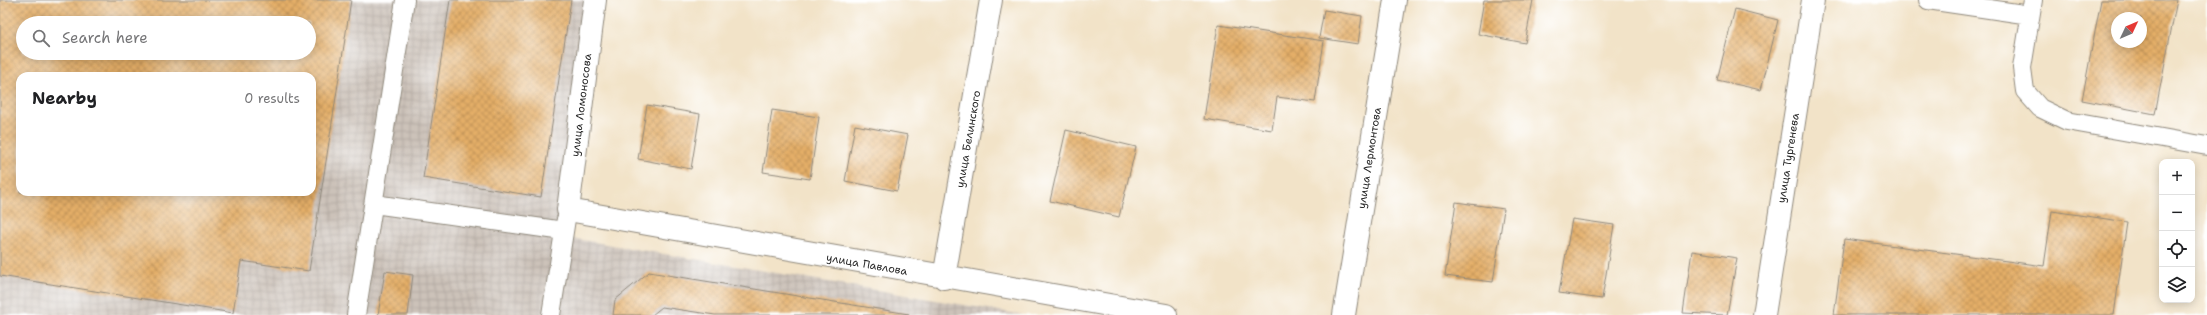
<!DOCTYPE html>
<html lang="en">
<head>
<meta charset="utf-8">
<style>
	body { margin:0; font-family:"Shantell Sans",sans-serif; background:#f2f2f2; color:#202124 }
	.controls { position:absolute; right:12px; bottom:12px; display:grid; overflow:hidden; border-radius:8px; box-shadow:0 2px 10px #0003 }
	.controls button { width:36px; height:36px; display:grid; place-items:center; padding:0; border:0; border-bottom:1px solid #e0e0e0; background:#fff; color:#202124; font:20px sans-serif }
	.compass { position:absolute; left:2111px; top:12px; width:36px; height:36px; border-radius:50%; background:#fff; box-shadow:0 2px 10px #0003; rotate:46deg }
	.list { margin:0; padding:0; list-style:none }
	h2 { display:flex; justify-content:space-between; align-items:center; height:52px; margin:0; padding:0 16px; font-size:17px }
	h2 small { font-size:13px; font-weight:400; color:#757577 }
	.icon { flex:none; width:22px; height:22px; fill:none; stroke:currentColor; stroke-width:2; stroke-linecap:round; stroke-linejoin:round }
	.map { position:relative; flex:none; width:2207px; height:315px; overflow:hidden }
	.search { position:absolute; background:#fff; box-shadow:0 2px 10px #0003; left:16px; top:16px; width:300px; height:44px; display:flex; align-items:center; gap:10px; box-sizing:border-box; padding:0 14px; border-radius:22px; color:#757577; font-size:15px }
	.panel { position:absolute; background:#fff; box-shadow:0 2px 10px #0003; left:16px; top:72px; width:300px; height:124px; border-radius:12px }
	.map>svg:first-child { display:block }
	.industrial { fill:url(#industrial-grid); fill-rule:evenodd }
	.building { fill:url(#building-cross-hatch); fill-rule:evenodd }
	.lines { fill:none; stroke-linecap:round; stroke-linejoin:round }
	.service-casing { stroke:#8e877a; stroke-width:20 }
	.minor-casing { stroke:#8e877a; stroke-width:24 }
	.service { stroke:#fff; stroke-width:18 }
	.minor { stroke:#fff; stroke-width:22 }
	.labels { text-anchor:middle; stroke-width:3; stroke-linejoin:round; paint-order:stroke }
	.street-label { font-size:11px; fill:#2b2b2b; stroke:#fff }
</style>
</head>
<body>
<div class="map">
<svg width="2207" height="315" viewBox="0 0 2207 315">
	<defs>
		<pattern id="industrial-grid" width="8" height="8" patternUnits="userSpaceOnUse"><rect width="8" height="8" fill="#ccc2b9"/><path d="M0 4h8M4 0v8" fill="none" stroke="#afa79f"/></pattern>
		<pattern id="building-cross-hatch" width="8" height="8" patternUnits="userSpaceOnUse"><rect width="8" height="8" fill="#e4ae67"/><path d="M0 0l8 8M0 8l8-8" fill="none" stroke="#b98e55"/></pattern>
	</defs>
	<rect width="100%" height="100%" fill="#fff"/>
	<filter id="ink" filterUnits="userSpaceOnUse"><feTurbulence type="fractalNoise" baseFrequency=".025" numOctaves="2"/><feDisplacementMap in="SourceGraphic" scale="8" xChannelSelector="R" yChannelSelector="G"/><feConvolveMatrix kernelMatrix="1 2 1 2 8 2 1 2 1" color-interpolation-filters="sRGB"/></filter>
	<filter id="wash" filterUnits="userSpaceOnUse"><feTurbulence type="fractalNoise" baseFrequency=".012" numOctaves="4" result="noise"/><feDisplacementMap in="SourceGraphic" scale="16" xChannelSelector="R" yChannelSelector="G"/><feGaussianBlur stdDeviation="0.9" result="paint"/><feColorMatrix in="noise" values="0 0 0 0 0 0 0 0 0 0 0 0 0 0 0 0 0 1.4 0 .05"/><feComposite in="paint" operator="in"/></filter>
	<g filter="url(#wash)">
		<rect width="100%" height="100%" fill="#f2e3c8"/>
		<path class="industrial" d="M0 0H602L570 238 1023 315H0ZM23 23H309V53H23ZM20 76H312V192H20Z"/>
		<g id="blocks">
			<path class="building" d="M0 0H351L309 271 241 261 233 313 0 276ZM23 23H309V53H23ZM20 76H312V192H20Z
				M450 0H571L541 197 423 178Z
				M1484 0H1533L1525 43 1478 34Z
				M2101 0H2177L2155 114 2082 100ZM2117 18H2141V42H2117Z
				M1735 9 1778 20 1761 90 1717 80Z
				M1324 10 1362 16 1358 44 1319 38Z
				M1218 25 1324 41 1315 102 1277 97 1272 130 1204 119Z
				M647 105 700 114 691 169 638 159Z
				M772 110 819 117 810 179 763 172Z
				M855 125 908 135 897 191 845 181Z
				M1066 130 1136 147 1119 217 1050 201Z
				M1456 202 1504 209 1493 282 1445 276Z
				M2052 211 2127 222 2114 315H1834L1844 239 2044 266Z
				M1572 219 1614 225 1602 299 1559 293Z
				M1692 251 1737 258 1727 315 1683 313Z
				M385 271 413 275 408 315H378Z
				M649 272 909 314 908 315H715L662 307 652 315H613L615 300Z"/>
		</g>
	</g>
	<g filter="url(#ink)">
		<use href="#blocks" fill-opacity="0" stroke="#8e877a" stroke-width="1"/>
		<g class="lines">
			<defs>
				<path id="service" d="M1928 0 2030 15
					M2033 0 2022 68 2025 91 2040 108 2067 121 2207 146
					M374 204 564 231
					M356 315 405 0
					M551 315 566 219"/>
				<path id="minor" d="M595 0 568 210 1166 315
					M944 278 991 0
					M1344 315 1395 0
					M1764 315 1813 0"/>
			</defs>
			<use href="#service" class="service-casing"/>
			<use href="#minor" class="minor-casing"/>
			<use href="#service" class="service"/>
			<use href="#minor" class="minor"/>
		</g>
	</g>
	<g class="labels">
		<g class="street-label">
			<text transform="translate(581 105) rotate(-83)" y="4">улица Ломоносова</text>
			<text transform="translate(968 139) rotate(-80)" y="4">улица Белинского</text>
			<text transform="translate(1369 158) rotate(-81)" y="4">улица Лермонтова</text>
			<text transform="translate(1788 158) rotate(-81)" y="4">улица Тургенева</text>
			<text transform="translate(867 264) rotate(10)" y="4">улица Павлова</text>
		</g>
	</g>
</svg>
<div class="controls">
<button>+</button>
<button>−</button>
<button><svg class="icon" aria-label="locate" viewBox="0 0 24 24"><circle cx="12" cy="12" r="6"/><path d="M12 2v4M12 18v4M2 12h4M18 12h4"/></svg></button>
<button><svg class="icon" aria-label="layers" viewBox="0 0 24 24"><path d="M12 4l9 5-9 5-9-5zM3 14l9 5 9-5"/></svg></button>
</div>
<svg class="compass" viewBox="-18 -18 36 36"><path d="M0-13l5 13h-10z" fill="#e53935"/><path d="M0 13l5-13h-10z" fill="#757577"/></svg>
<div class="search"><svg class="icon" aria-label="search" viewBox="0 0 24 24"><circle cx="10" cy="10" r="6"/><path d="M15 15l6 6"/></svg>Search here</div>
<section class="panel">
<h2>Nearby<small>0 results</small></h2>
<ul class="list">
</ul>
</section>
</div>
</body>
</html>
